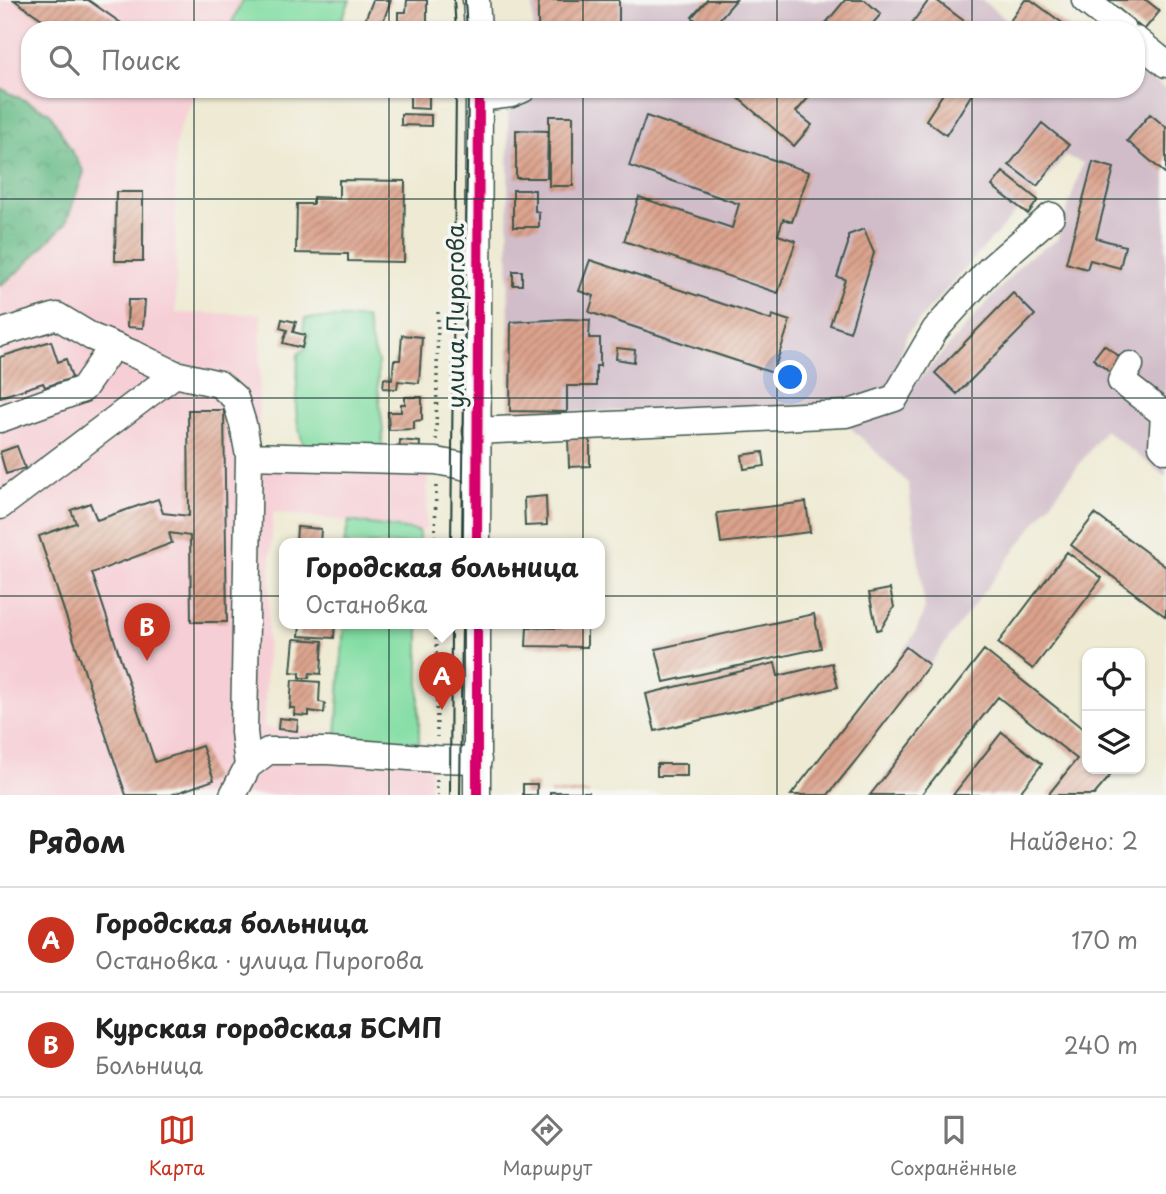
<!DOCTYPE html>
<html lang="ru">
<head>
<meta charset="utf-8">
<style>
	body { margin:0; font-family:"Playpen Sans",sans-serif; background:#f2f2f2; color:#222 }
	.controls { position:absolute; right:21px; bottom:21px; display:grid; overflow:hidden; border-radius:14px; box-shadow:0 2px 5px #0004 }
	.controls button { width:63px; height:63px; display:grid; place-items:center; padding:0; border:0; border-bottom:2px solid #e0e0e0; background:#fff; color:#222; font:35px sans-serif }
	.you { position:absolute; left:791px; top:378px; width:24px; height:24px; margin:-18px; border:5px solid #fff; border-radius:50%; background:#1a73e8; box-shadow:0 0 0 10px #1a73e833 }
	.badge { display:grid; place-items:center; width:46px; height:46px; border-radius:50%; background:#c8321e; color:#fff; font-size:23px; font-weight:700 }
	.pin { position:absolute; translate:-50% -58px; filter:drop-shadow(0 2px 4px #0008) }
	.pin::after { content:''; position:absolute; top:37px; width:24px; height:21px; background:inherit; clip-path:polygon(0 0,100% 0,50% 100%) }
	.popup { position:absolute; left:279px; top:538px; width:326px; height:91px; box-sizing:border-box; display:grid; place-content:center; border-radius:14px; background:#fff; filter:drop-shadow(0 2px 5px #0005); font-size:23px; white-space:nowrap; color:#767676 }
	.popup b { font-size:26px; color:#222 }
	.popup::after { content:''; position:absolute; left:50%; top:100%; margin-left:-14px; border:14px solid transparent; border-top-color:#fff }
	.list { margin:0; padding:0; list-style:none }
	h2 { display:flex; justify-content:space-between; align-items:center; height:91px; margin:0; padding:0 28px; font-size:30px }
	h2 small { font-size:23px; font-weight:400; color:#767676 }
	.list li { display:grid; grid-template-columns:46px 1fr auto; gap:21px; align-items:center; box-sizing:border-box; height:105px; padding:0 28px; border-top:2px solid #e0e0e0 }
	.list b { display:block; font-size:26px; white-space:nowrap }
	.list p { margin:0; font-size:23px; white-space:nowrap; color:#767676 }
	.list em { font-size:23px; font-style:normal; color:#767676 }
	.icon { flex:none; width:38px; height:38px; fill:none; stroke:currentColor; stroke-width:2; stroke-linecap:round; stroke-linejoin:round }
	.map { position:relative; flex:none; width:1166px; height:795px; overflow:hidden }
	.search { position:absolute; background:#fff; box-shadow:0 2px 5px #0004; left:21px; right:21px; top:21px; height:77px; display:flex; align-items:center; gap:18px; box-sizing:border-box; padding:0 24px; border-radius:28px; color:#767676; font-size:26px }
	.sheet { height:301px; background:#fff }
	nav { display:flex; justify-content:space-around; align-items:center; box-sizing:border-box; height:98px; border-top:2px solid #e0e0e0; background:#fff; font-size:19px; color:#767676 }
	nav a { display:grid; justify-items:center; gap:4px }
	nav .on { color:#c8321e }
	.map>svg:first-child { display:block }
	.built { fill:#f6cfd6 }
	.industrial { fill:#d1bdc9 }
	.forest { fill:url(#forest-crowns); stroke:#447c5e; stroke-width:2 }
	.garden { fill:#82dda3; stroke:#508d6c; stroke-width:2 }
	.building { fill:url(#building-hatch) }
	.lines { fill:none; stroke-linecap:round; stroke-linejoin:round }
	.minor-casing { stroke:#3e574c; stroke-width:29 }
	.path { stroke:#3e574c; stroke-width:3.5; stroke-dasharray:2 5; stroke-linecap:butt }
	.minor { stroke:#fff; stroke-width:26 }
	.tram { stroke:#1f3d34; stroke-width:2 }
	.cycleway-casing { stroke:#f6f6f2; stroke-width:15 }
	.cycleway { stroke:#d6006c; stroke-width:10 }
	.grid { fill:none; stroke:#1f3d34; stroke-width:2; stroke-opacity:0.55 }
	.labels { text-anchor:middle; stroke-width:7; stroke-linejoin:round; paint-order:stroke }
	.street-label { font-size:23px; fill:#1f3d34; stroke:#f6f6f2 }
</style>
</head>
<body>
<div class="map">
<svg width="1166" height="795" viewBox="0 0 1166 795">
	<defs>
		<pattern id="forest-crowns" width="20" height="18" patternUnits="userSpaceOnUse" patternTransform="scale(1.75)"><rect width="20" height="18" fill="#69bc89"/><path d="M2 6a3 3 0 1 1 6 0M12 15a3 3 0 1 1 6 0" fill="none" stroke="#569a71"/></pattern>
		<pattern id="building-hatch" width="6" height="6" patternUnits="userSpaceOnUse" patternTransform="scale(1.75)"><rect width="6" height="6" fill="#dca38d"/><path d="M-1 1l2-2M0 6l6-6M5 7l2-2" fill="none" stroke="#b28674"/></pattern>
	</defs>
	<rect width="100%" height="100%" fill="#f6f6f2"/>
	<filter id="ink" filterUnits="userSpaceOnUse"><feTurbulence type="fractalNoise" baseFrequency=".0143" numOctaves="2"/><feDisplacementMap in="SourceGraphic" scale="14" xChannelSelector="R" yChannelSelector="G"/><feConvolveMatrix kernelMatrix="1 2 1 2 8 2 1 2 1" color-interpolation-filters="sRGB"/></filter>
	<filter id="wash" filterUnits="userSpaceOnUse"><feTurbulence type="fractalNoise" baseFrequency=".00686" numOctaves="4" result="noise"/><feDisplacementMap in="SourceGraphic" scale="28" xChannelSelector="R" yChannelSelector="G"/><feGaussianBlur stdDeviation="1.57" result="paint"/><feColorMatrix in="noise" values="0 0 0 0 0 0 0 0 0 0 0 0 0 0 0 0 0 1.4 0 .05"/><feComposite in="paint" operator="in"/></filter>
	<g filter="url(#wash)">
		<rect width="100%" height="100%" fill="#eeead3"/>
		<path class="built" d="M0 0H243L228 30H30V89H199L179 129 175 148 176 313 261 314 258 454 428 458 426 531 273 512 264 727 431 745 430 795H0V286L21 269 66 223 50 113 0 88Z"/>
		<path class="industrial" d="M533 0H982L1019 30H533Z
			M1136 66 1166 90V477L1105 430 929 665 906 647 916 631 925 609 908 483 845 422 899 402 1026 259 1057 240 1083 163 1066 156 907 334 890 390 843 406 567 412 510 411 509 417 508 89H1136Z"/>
		<path class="forest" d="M0 88 50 113 84 172 66 223 21 269 0 286Z"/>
		<path class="garden" d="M243 0H350L337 30H246L232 22Z
			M305 318H366L372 345 378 362V388L383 430 381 454 305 451 298 425 296 409 298 354 305 349 309 335 303 330Z
			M349 521 419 531V544H344Z
			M344 624H419V743L336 735Z"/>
		<g id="blocks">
			<path class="building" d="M14 0H88L131 30H58Z
				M373 0H391L380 30 362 28Z
				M407 0H427V30H398V12H406Z
				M538 0H619V30H538Z
				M707 0H736L710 30H706L692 17Z
				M845 0H865L881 14 867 30H820Z
				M929 0H936L976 30H907Z
				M1025 0H1031L1072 30H1021L1010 21Z
				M1108 0H1146L1160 11 1144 30Z
				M410 89H429V109L410 108Z
				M728 89H816L796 112 812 125 794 146Z
				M946 89H975L946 135 926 120Z
				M401 114 431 115V126L401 125Z
				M1150 114 1166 127V174L1127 141Z
				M549 116H573V186H549Z
				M646 116 809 172 792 222 783 219 778 235 796 241 778 293 624 241 639 197 732 228 739 204 629 166Z
				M1042 123 1069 145 1037 186 1009 165Z
				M516 130 548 131 547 178H516Z
				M1093 162 1114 168 1096 238 1125 246 1120 268 1090 260 1087 269 1066 263Z
				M1003 172 1038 200 1028 214 992 186Z
				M339 180 405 181 404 262 348 261V254L296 253 297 204H313V197L339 198Z
				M513 190H535V211L539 212V227H513Z
				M116 192H143V261H115Z
				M864 229 874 253 850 332 830 325 845 279 837 277 848 244V235Z
				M590 260 771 320 772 315 790 321 773 373 589 312 594 296 579 291Z
				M513 271H522V285H513Z
				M1013 293 1035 315 957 394 935 373Z
				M128 300H145L143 328 127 327Z
				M282 319 296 322 293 332 305 335 302 348 283 343 287 330 280 328Z
				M567 319 590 320 589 338H600V366H596V386H567V412L510 411 511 322Z
				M402 335 422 337 419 383 398 381 397 389 383 388 384 378 392 379 394 360H400Z
				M51 341 58 362 66 359 72 378 45 387 43 383 0 397V357Z
				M1104 345 1124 360 1114 375 1093 359Z
				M617 348 635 350 634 362 616 359Z
				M405 397H422V420L414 421V429L389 430 388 412H401V404H405Z
				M188 410H224L227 622H191L190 536 169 533 172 543 92 573 155 762 202 746 214 780 171 795H126L39 536 76 523 71 510 90 503 97 520 158 499 163 513 189 516Z
				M568 436H590V466L569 467Z
				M400 440 420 442 419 455 399 454Z
				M17 446 25 468 6 474 0 452Z
				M763 452 765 466 744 469 742 455Z
				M546 496 547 525 525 526 524 498Z
				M806 502 810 532 721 543 717 513Z
				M1095 514 1166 567V617L1071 545Z
				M297 527 321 529 320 544H296Z
				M1067 552 1102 578 1033 669 998 643Z
				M890 589 894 607 881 629 877 630 869 593Z
				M814 614 821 648 664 682 656 649Z
				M300 624H335L334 638 299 636Z
				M527 627 587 629V647L526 646Z
				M294 639 323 641 321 674 310 673 309 678H300V673L291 672Z
				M906 647 929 665 857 759 828 795H791Z
				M984 650 1087 732V769H1115L1105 782 1094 795H1048L1077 759 998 697 921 795H870Z
				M775 663 778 676 832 663 838 687 655 731 646 694Z
				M292 680 320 682 319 702 325 703 324 713 309 711V716L294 715 295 708H290Z
				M279 718 298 720 297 731 278 729Z
				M1002 732 1042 764 1018 795H953Z
				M657 764H687V776H657Z
				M523 784H537V795H523Z
				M550 792H589V795H550Z"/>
		</g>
	</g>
	<g filter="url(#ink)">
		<use href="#blocks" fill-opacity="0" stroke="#3e574c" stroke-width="2"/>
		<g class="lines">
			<defs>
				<path id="minor" d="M476 0 478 30
					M1085 0 1123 30
					M1136 40 1166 64
					M479 98 511 94 523 89
					M0 333 57 316 92 337 136 355 175 374 219 384 235 398 243 424 249 456 244 732 248 766 233 795
					M1130 365 1121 381 1164 414
					M1166 412 1164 414 1162 446 1166 450
					M0 419 83 389 113 346
					M476 431 846 414 895 398 935 330 990 269 1051 216
					M249 456 436 461 463 466 476 471
					M0 506 175 374
					M477 544 479 89
					M477 624V795
					M248 766 268 751H328L437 759 478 760"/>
			</defs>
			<use href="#minor" class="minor-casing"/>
			<path class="path" d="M436 440 438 310
				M435 544 436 483
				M436 624 437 737
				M437 780V795"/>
			<use href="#minor" class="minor"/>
			<path class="tram" d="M454 0 456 30
				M465 0 467 30
				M451 544 456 89
				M462 544 468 89
				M450 795 451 624
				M460 795 462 624"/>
			<defs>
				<path id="cycleway" d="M477 544 479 89
					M477 624V795"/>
			</defs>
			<use href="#cycleway" class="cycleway-casing"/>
			<use href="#cycleway" class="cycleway"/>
		</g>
	</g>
	<path class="grid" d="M194 0V30M389 0V30M583 0V30M777 0V30M972 0V30M194 89V795M389 89V795M583 89V795M777 89V795M972 89V795M0 199H1166M0 398H1166M0 596H1166"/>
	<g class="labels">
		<g class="street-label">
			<text transform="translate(456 316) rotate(-90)" y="8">улица Пирогова</text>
		</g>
	</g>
</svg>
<div class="controls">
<button><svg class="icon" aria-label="locate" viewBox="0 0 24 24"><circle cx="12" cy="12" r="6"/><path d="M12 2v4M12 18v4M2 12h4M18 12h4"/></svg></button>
<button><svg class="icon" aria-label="layers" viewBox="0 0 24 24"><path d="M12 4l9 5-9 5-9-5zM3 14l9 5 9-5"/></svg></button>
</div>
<div class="you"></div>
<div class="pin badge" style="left:442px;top:710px">A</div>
<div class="popup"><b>Городская больница</b>Остановка</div>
<div class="pin badge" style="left:147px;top:661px">B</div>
<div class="search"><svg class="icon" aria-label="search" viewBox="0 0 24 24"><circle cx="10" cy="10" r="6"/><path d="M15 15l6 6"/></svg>Поиск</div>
</div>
<section class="sheet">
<h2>Рядом<small>Найдено: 2</small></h2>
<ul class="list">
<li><span class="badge">A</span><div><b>Городская больница</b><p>Остановка · улица Пирогова</p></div><em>170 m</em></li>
<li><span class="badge">B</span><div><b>Курская городская БСМП</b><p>Больница</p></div><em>240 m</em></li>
</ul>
</section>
<nav>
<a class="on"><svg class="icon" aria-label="map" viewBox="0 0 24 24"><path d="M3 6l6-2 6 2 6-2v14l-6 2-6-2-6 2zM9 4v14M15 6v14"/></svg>Карта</a>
<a><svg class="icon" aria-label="directions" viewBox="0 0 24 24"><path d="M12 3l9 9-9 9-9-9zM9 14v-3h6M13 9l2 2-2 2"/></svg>Маршрут</a>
<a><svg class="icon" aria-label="saved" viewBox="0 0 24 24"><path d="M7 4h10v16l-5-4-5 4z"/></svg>Сохранённые</a>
</nav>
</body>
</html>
